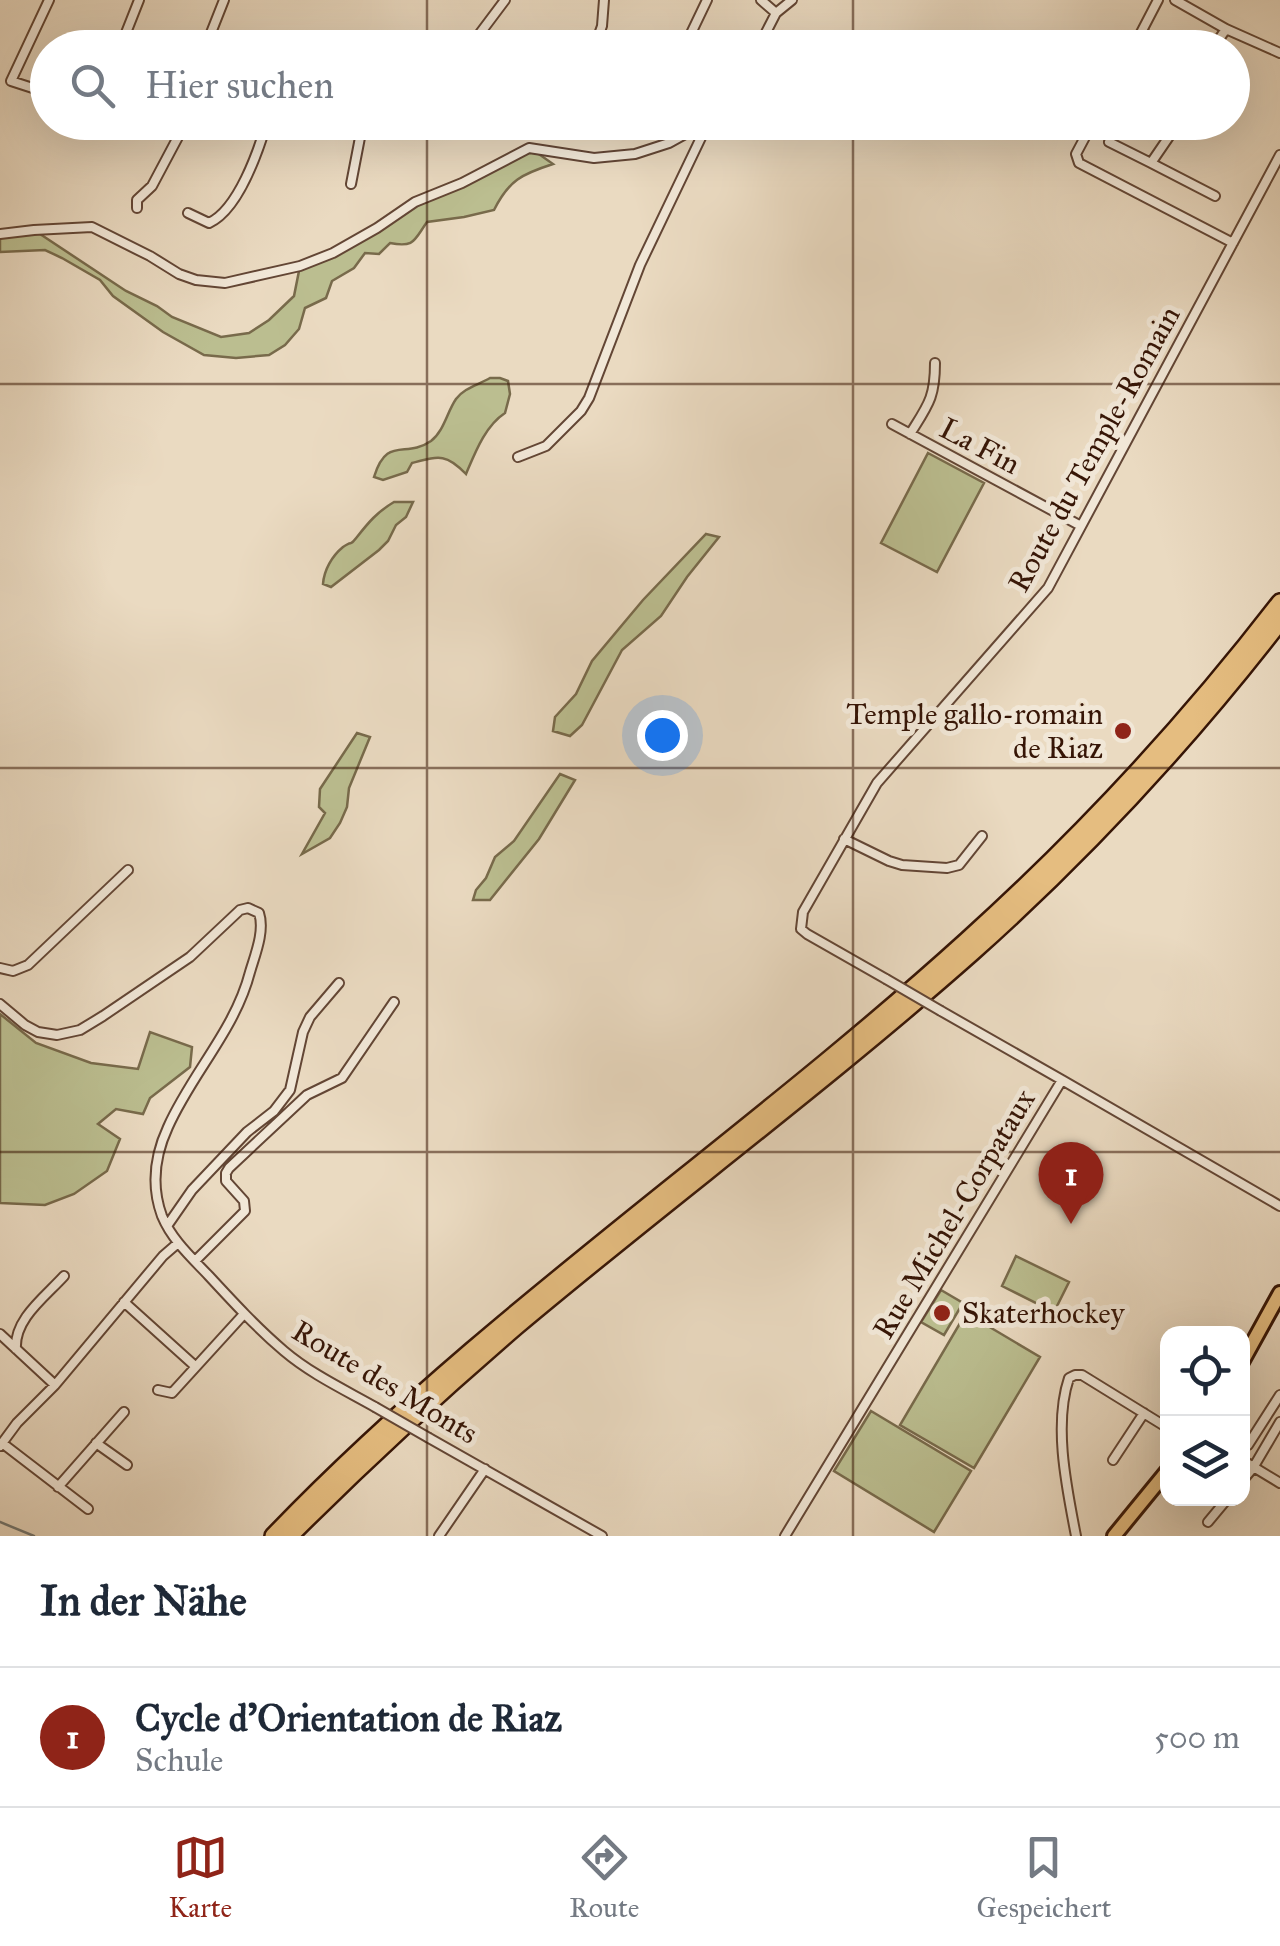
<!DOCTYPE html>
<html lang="de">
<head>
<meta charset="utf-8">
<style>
	body { margin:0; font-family:"IM FELL Great Primer",serif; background:#f2f2f3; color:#1f2937 }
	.controls { position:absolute; right:30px; bottom:30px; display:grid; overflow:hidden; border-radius:20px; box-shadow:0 10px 40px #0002 }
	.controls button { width:90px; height:90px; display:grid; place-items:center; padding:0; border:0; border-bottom:2px solid #e0e1e3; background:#fff; color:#1f2937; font:50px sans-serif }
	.you { position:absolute; left:662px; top:735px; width:35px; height:35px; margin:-25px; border:8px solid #fff; border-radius:50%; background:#1a73e8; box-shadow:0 0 0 15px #1a73e833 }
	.badge { display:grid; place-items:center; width:65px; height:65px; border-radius:50%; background:#8f2418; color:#fff; font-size:32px; font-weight:700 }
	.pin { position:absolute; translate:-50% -82px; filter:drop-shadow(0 2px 5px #0008) }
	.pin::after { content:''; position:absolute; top:52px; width:35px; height:30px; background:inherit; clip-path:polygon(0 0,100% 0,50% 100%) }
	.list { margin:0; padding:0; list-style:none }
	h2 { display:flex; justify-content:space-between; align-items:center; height:130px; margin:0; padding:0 40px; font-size:42px }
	h2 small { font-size:32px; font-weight:400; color:#747a83 }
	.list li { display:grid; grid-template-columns:65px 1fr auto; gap:30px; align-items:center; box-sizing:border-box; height:140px; padding:0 40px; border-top:2px solid #e0e1e3 }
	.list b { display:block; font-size:38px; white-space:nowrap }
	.list p { margin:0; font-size:32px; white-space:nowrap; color:#747a83 }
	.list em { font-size:32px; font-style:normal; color:#747a83 }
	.icon { flex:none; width:55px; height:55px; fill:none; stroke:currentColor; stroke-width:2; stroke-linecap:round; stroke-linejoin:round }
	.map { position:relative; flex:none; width:1280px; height:1536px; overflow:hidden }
	.search { position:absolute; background:#fff; box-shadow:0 10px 40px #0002; left:30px; right:30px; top:30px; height:110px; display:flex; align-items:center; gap:25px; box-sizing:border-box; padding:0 35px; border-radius:55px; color:#747a83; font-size:38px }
	.sheet { height:270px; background:#fff }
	nav { display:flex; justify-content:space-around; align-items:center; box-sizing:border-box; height:140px; border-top:2px solid #e0e1e3; background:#fff; font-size:28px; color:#747a83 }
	nav a { display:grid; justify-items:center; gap:5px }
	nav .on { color:#8f2418 }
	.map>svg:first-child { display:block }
	.green { fill:#bbbe90; stroke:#786a4b; stroke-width:2.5 }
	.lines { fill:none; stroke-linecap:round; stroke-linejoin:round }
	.stream { stroke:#727772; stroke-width:2.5 }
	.minor-casing { stroke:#634635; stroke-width:12 }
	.primary-casing { stroke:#361506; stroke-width:18 }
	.motorway-casing { stroke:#361506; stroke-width:20 }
	.minor { stroke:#f1e7d7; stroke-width:8 }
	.primary { stroke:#e5bd80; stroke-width:12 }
	.motorway { stroke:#e5bd80; stroke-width:15 }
	.minor-bridge-casing { stroke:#634635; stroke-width:12; stroke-linecap:butt }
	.minor-bridge { stroke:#f1e7d7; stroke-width:8 }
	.grid { fill:none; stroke:#361506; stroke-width:2.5; stroke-opacity:0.55 }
	.poi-dot { fill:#8f2418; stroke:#f1e7d7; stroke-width:4 }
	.labels { text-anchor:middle; stroke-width:10; stroke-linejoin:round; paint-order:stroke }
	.street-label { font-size:30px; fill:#361506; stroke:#f1e7d7 }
	.poi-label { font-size:30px; fill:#361506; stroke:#f1e7d7; text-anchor:end }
</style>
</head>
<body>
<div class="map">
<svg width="1280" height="1536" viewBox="0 0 1280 1536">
	<rect width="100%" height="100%" fill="#eadac1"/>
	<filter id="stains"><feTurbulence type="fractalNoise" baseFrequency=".002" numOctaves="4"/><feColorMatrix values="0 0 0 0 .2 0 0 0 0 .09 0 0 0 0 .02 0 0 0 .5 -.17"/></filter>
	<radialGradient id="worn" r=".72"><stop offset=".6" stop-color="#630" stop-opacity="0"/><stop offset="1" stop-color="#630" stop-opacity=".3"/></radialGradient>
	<path class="green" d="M528 149 536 152 553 164C522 174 509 180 494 210L464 217 427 222C414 240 415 248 390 243L379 254 365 253 354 268 332 281 326 298 305 308 299 329 285 345 269 355 236 358 204 355 163 332 113 296 100 280 62 258 45 250 0 252V234L34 230 126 291 157 306 172 317 221 337 249 333 269 320 294 296 300 266 333 253 412 204Z
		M490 378H500L508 381 510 394 505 413C485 426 475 453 466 474 446 453 439 456 412 463L407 472 383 480 374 477C387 435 405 459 431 441 444 431 447 412 456 399 464 388 478 385 490 378Z
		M928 453 984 483 937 572 881 543Z
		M394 502H413L406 517 396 525 388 541 379 550 331 587 323 584C324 570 332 556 343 547 354 539 348 548 357 537 368 523 377 512 394 502Z
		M706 534 719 537 687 577 661 616 622 650 582 725 570 736 553 731 555 717 576 694 592 661 643 600Z
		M357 733 370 737 349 788 347 807 340 823 330 838 302 854 325 813 319 807 320 789Z
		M560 774 575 780 539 839 490 900H473L476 890 486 878 495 857 514 841Z
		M0 1014 36 1043 91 1063 138 1069 150 1032 192 1047 190 1067 150 1098 143 1114 116 1109 98 1124 120 1139 107 1171 74 1194 45 1205 0 1203Z
		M1016 1256 1069 1282 1054 1312 1002 1286Z
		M941 1290 963 1303 944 1335 921 1322Z
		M966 1313 1040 1357 974 1468 900 1425Z
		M871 1411 971 1471 934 1532 834 1471Z"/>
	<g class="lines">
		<path class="stream" d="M0 1522 34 1536"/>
		<defs>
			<path id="minor" d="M761 0 776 13
				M1175 0 1226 29 1280 53
				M1147 35 1172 48
				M120 48 139 0
				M205 48 224 0
				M465 48 475 40 505 0
				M594 48 602 26 604 0
				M684 48 707 0
				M758 48 776 13 792 0
				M1133 48 1158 0
				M1213 48 1226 29
				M48 93 11 81 49 0
				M1093 122 1076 154 1079 163 1233 243
				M1153 122 1173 133
				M1109 142 1151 163 1179 122
				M1151 163 1215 196
				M351 184 363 122
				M137 208V200L152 186 186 122
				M188 213 209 223C238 210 258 152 267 122
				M0 234 34 230 92 227 150 256 179 274 196 280 225 283 300 266 333 253 377 228 415 202 462 183 529 148 594 158 635 154 669 143 707 122
				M892 424 1081 526
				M910 434C928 405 935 398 935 363
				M518 457 546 446 581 411 589 398 640 265 708 123
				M844 839 889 861 902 865 947 868 959 865 982 836
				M0 968 13 971 28 965 128 870
				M886 979 807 934 801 929 803 912 877 783 1048 588 1280 155
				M0 1004 25 1025 38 1032 57 1035 80 1030 103 1016 190 957 240 910 248 908 259 913C265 931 255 955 250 972 235 1030 192 1073 168 1127 155 1155 151 1186 162 1216 172 1240 191 1257 209 1276 233 1302 257 1328 284 1351 311 1374 345 1390 375 1407
				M941 1011 1062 1080
				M167 1226 192 1190 247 1132 274 1111 290 1090 303 1032 310 1017 339 983
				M195 1261 245 1211 244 1201 226 1181V1173L229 1168 307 1095 342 1078 394 1002
				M124 1302 195 1366
				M0 1334 55 1385
				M16 1349C14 1319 45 1297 64 1276
				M158 1390 172 1393 244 1314
				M429 1438 602 1536
				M2 1443 88 1509
				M96 1443 127 1465
				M1248 1445 1280 1395
				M0 1446 17 1423 55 1385 163 1256 178 1243
				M1113 1460 1144 1413
				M1242 1460 1280 1483
				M1242 1481 1253 1468 1280 1422
				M58 1487 124 1412
				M1208 1522 1228 1498
				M439 1536 485 1469
				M785 1536 1062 1080 1280 1206
				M1076 1536C1067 1489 1053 1425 1069 1378L1075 1375H1082L1163 1425"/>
			<path id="primary" d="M1242 1362 1280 1293
				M1114 1536 1168 1470"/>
			<path id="motorway" d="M273 1536C485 1315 741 1145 967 940 1081 837 1186 724 1280 602
				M290 1536C363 1463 439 1393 517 1326 667 1200 825 1083 972 953 1084 853 1188 741 1280 622"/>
		</defs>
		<use href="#minor" class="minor-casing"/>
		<use href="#primary" class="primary-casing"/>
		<use href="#motorway" class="motorway-casing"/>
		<use href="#minor" class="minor"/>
		<use href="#primary" class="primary"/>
		<use href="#motorway" class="motorway"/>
		<defs>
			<path id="minor-bridge" d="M886 979 941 1011
				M375 1407 429 1438"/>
		</defs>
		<use href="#minor-bridge" class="minor-bridge-casing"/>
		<use href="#minor-bridge" class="minor-bridge"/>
	</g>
	<path class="grid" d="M427 0V48M853 0V48M427 122V1536M853 122V1536M0 384H1280M0 768H1280M0 1152H1280"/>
	<g class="poi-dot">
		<circle cx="1123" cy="731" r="10"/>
		<circle cx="942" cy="1313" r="10"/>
	</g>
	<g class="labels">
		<g class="street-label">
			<text transform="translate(980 446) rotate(28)" y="10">La Fin</text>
			<text transform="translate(1094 449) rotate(-61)" y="10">Route du Temple-Romain</text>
			<text transform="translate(954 1214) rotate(-59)" y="10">Rue Michel-Corpataux</text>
			<text transform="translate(385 1382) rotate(31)" y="10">Route des Monts</text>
		</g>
		<g class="poi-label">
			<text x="1103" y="724">Temple gallo-romain<tspan x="1103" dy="34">de Riaz</tspan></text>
			<text x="962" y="1323" text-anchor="start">Skaterhockey</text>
		</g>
	</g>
	<rect width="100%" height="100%" filter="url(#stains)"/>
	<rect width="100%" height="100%" fill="url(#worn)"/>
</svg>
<div class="controls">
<button><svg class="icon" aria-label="locate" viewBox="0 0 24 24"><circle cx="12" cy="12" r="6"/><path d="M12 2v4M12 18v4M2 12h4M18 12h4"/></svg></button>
<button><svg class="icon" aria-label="layers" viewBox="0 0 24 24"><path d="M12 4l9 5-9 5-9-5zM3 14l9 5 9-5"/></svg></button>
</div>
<div class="you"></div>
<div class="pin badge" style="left:1071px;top:1224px">1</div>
<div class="search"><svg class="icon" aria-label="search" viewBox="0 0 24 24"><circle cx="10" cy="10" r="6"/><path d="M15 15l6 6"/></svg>Hier suchen</div>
</div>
<section class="sheet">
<h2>In der Nähe<small></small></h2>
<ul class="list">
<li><span class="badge">1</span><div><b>Cycle d'Orientation de Riaz</b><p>Schule</p></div><em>500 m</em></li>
</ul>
</section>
<nav>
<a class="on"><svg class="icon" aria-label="map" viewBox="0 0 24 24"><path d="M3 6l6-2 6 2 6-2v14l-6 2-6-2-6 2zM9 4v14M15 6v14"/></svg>Karte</a>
<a><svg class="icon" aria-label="directions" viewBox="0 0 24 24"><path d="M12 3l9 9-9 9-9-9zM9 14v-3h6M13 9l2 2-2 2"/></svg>Route</a>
<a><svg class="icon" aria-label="saved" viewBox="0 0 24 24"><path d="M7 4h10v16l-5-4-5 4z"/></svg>Gespeichert</a>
</nav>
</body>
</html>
